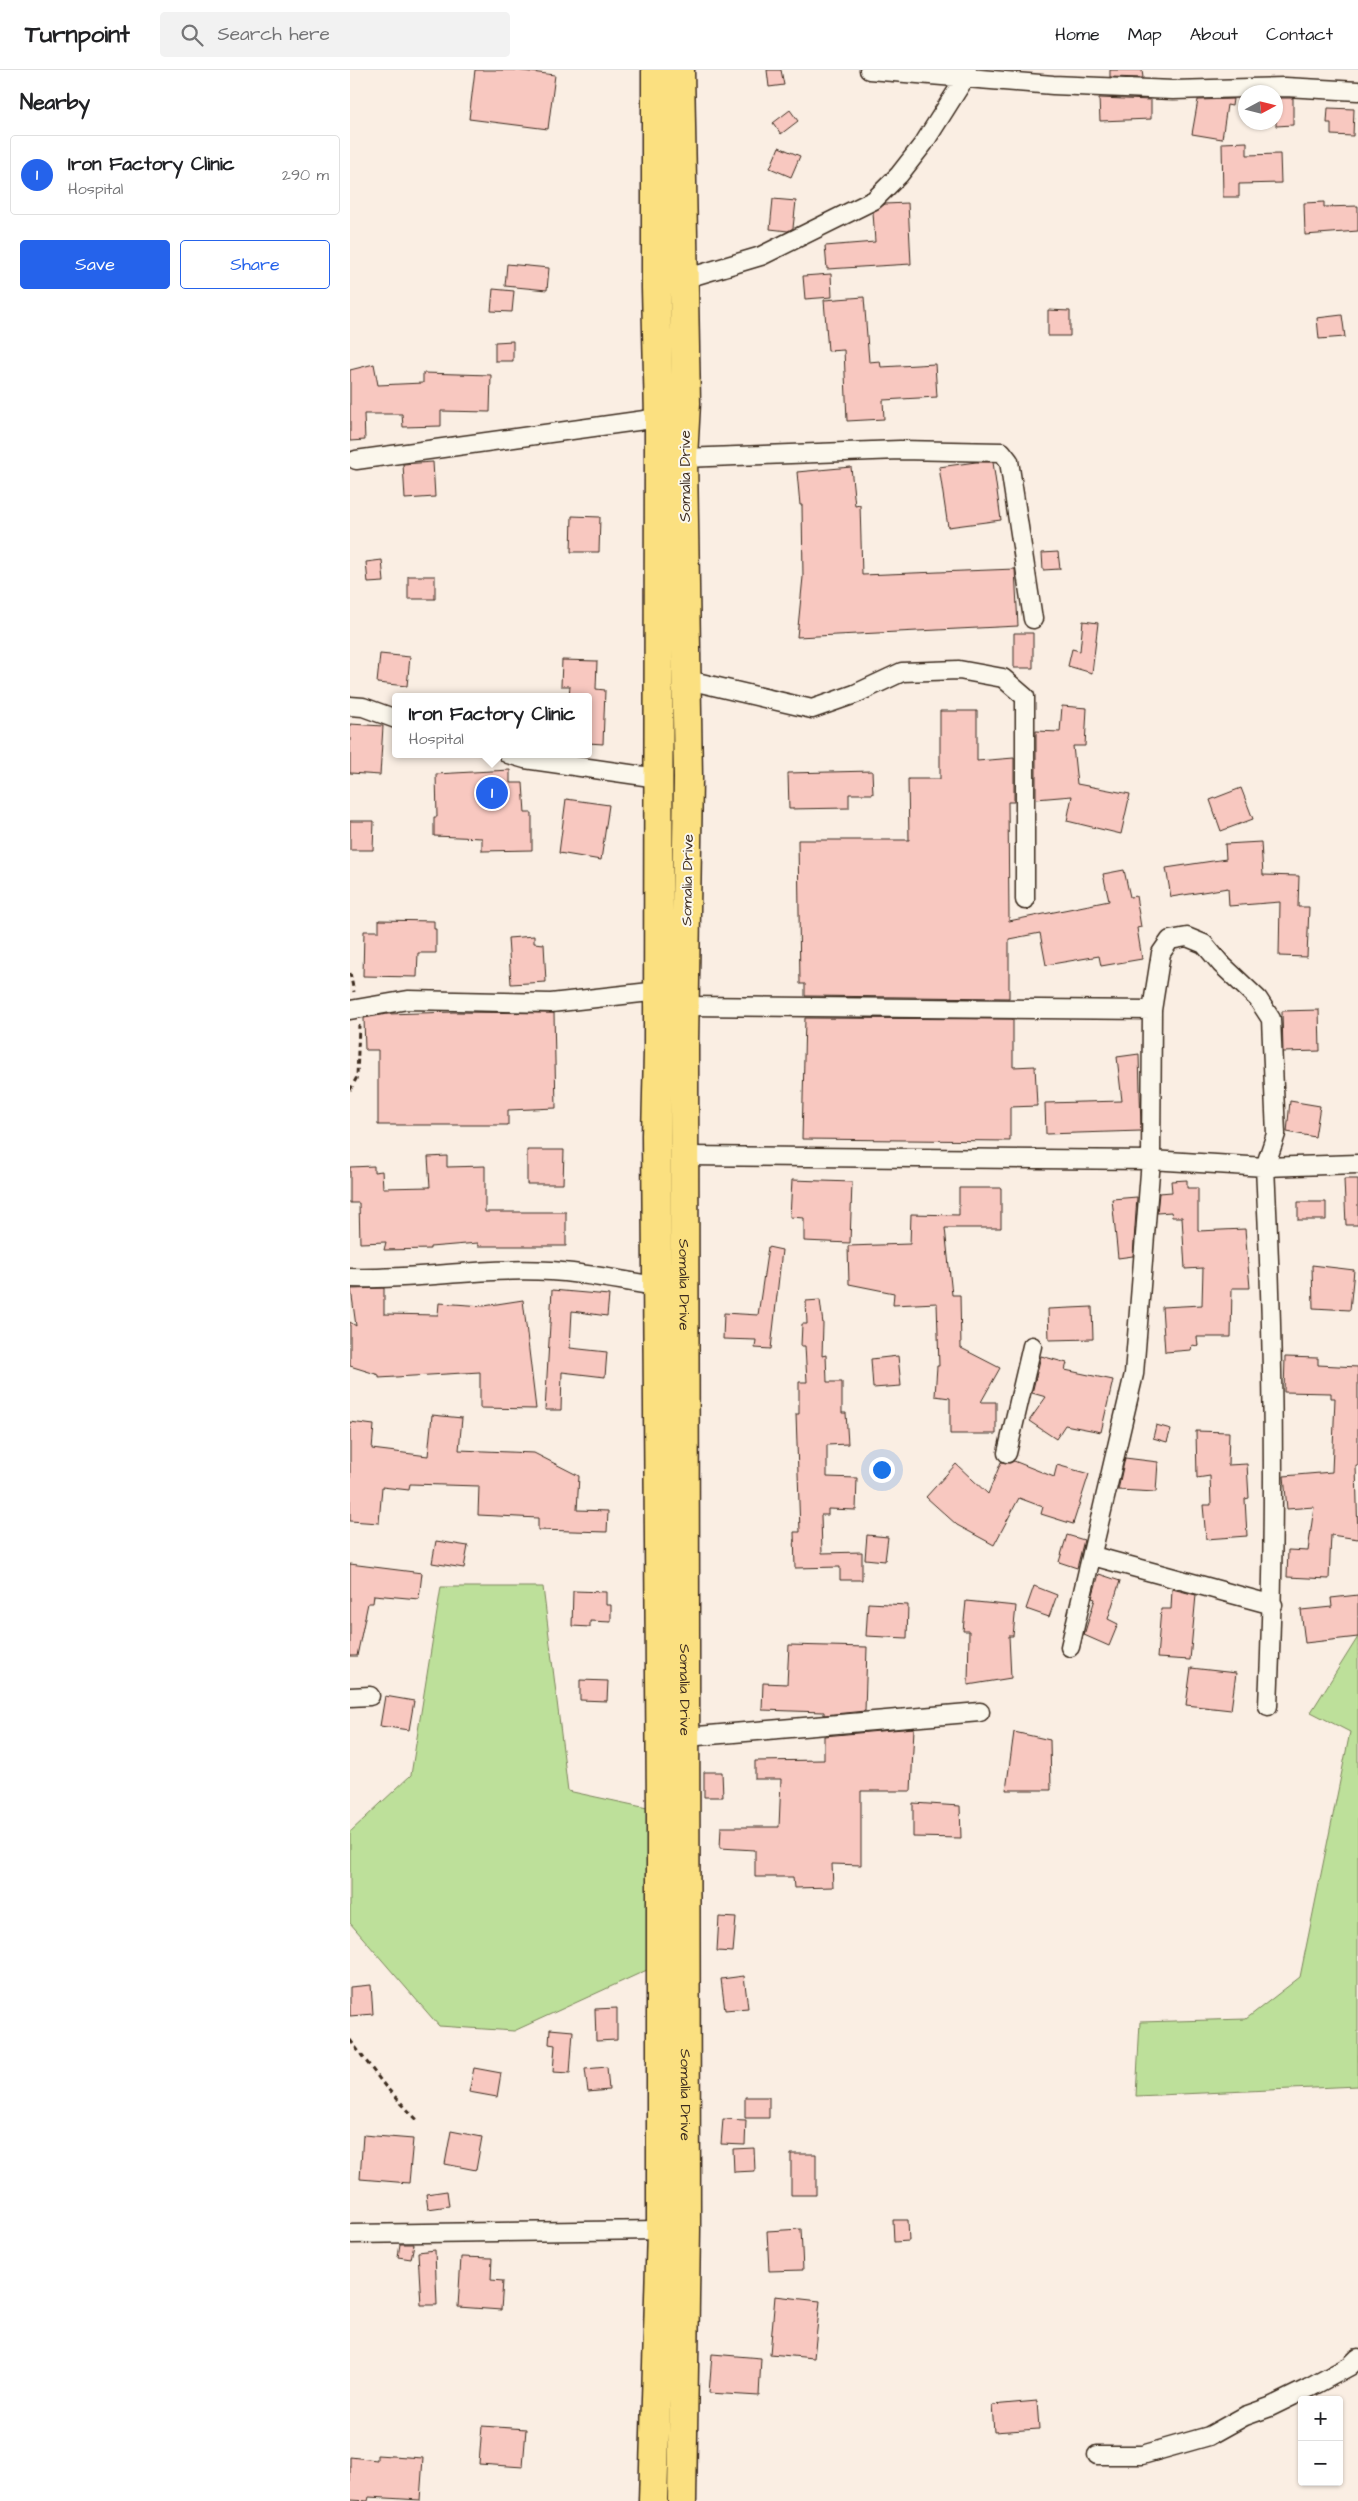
<!DOCTYPE html>
<html lang="en">
<head>
<meta charset="utf-8">
<style>
	body { margin:0; font-family:"Architects Daughter",sans-serif; background:#f2f2f2; color:#202124 }
	.controls { position:absolute; right:15px; bottom:15px; display:grid; overflow:hidden; border-radius:5px; box-shadow:0 1px 4px #0004 }
	.controls button { width:45px; height:45px; display:grid; place-items:center; padding:0; border:0; border-bottom:1px solid #e0e0e0; background:#fff; color:#202124; font:25px sans-serif }
	.compass { position:absolute; left:888px; top:15px; width:45px; height:45px; border-radius:50%; background:#fff; box-shadow:0 1px 4px #0004; rotate:83deg }
	.you { position:absolute; left:531px; top:1399px; width:18px; height:18px; margin:-12px; border:4px solid #fff; border-radius:50%; background:#1a73e8; box-shadow:0 0 0 8px #1a73e833 }
	.badge { display:grid; place-items:center; width:32px; height:32px; border-radius:50%; background:#2563eb; color:#fff; font-size:16px; font-weight:700 }
	.pin { position:absolute; translate:-50% -50%; border:2px solid #fff; box-shadow:0 1px 5px #0006 }
	.popup { position:absolute; left:42px; top:623px; width:200px; height:65px; box-sizing:border-box; display:grid; place-content:center; border-radius:5px; background:#fff; filter:drop-shadow(0 1px 4px #0005); font-size:16px; white-space:nowrap; color:#757577 }
	.popup b { font-size:19px; color:#202124 }
	.popup::after { content:''; position:absolute; left:50%; top:100%; margin-left:-10px; border:10px solid transparent; border-top-color:#fff }
	.list { margin:0; padding:0; list-style:none }
	h2 { display:flex; justify-content:space-between; align-items:center; height:65px; margin:0; padding:0 20px; font-size:21px }
	h2 small { font-size:16px; font-weight:400; color:#757577 }
	.list li { display:grid; grid-template-columns:32px 1fr auto; gap:15px; align-items:center; box-sizing:border-box; height:80px; margin:0 10px 10px; padding:0 10px; border:1px solid #e0e0e0; border-radius:5px }
	.list b { display:block; font-size:19px; white-space:nowrap }
	.list p { margin:0; font-size:16px; white-space:nowrap; color:#757577 }
	.list em { font-size:16px; font-style:normal; color:#757577 }
	.actions { display:flex; gap:10px; padding:15px 20px }
	.actions a { flex:1; padding:11px 0; border:1px solid #2563eb; border-radius:5px; text-align:center; font-size:18px; color:#2563eb }
	.actions .main { background:#2563eb; color:#fff }
	.icon { flex:none; width:28px; height:28px; fill:none; stroke:currentColor; stroke-width:2; stroke-linecap:round; stroke-linejoin:round }
	.map { position:relative; flex:none; width:1008px; height:2431px; overflow:hidden }
	header { display:flex; align-items:center; gap:30px; box-sizing:border-box; height:70px; padding:0 25px; background:#fff; border-bottom:1px solid #e0e0e0 }
	header strong { font-size:24px }
	nav { display:flex; gap:28px; margin-inline-start:auto; font-size:18px }
	.search { width:350px; height:45px; background:#f2f2f2; display:flex; align-items:center; gap:12px; box-sizing:border-box; padding:0 18px; border-radius:5px; color:#757577; font-size:19px }
	main { display:flex }
	aside { flex:1; background:#fff }
	.map>svg:first-child { display:block }
	.green { fill:#bde09a; stroke:#7c855c }
	.building { fill:#f8c8c0; stroke:#3b2a1e }
	.lines { fill:none; stroke-linecap:round; stroke-linejoin:round }
	.minor-casing { stroke:#3b2a1e; stroke-width:21 }
	.primary-casing { stroke:#3b2a1e; stroke-width:31 }
	.path { stroke:#3b2a1e; stroke-width:3; stroke-dasharray:5 4; stroke-linecap:butt }
	.minor { stroke:#fbf7ec; stroke-width:18 }
	.primary { stroke:#fbe080; stroke-width:28 }
	.labels { text-anchor:middle; stroke-width:4; stroke-linejoin:round; paint-order:stroke }
	.street-label { font-size:15px; fill:#3b2a1e; stroke:#fbf7ec }
</style>
</head>
<body>
<header>
<strong>Turnpoint</strong>
<div class="search"><svg class="icon" aria-label="search" viewBox="0 0 24 24"><circle cx="10" cy="10" r="6"/><path d="M15 15l6 6"/></svg>Search here</div>
<nav><a>Home</a><a>Map</a><a>About</a><a>Contact</a></nav>
</header>
<main>
<aside>
<h2>Nearby<small></small></h2>
<ul class="list">
<li><span class="badge">1</span><div><b>Iron Factory Clinic</b><p>Hospital</p></div><em>290 m</em></li>
</ul>
<div class="actions"><a class="main">Save</a><a>Share</a></div>
</aside>
<div class="map">
<svg width="1008" height="2431" viewBox="0 0 1008 2431">
	<rect width="100%" height="100%" fill="#faeee3"/>
	<filter id="ink" filterUnits="userSpaceOnUse"><feTurbulence type="fractalNoise" baseFrequency=".02" numOctaves="2"/><feDisplacementMap in="SourceGraphic" scale="10" xChannelSelector="R" yChannelSelector="G"/><feConvolveMatrix kernelMatrix="1 2 1 2 8 2 1 2 1" color-interpolation-filters="sRGB"/></filter>
	<g filter="url(#ink)">
		<path class="green" d="M91 1517H193L218 1721 311 1741 310 1894 164 1961 89 1956 0 1853V1762L61 1705Z
			M1008 1567V2016L786 2026 790 1952 896 1949 950 1907 1000 1662 961 1642Z"/>
		<path class="building" d="M125 0H165L205 5 198 59 119 49Z
			M417 0H431L434 15 419 17Z
			M760 0H792L793 8 760 7Z
			M749 28 801 30V49L750 51Z
			M926 28H943V55L926 56Z
			M883 29 882 36 877 35 872 69 842 64 848 30Z
			M978 38 1004 39 1003 66 981 65V53H977Z
			M440 40 448 51 431 64 423 53Z
			M897 72V85L930 84 931 113 889 114V127H873L872 73Z
			M429 77 450 86 441 107 420 98Z
			M423 129 446 131 443 158 438 161 420 159Z
			M974 132V137L1008 136V161L955 165 954 133Z
			M558 133 561 194 477 199 475 176 525 172 523 142 535 134Z
			M157 194 199 198 197 220 155 216Z
			M481 204 482 227 455 229 453 206Z
			M143 219 164 221 162 242 141 241Z
			M514 227 519 292 530 291 531 297 585 294 587 327 533 330 534 349 497 351 494 280 478 281 474 230Z
			M698 240 720 241V266H698Z
			M992 245 995 267 969 269 967 248Z
			M163 271V291H145V272Z
			M24 294 28 315 73 313V303L141 305 140 342 91 341V356L53 357 52 344H14L15 370 0 371V300Z
			M83 392 85 427 55 429 53 394Z
			M626 392H643L651 450 598 457 589 397Z
			M501 397 505 436 510 435 512 505 665 499 668 556 447 567 453 507 452 435H450L447 402Z
			M222 446 250 447 249 482H221Z
			M708 482 710 499 693 500 692 483Z
			M32 490 34 512 18 513 16 492Z
			M58 506H85V529H58Z
			M733 551 748 553 742 603 718 596 722 579 730 581Z
			M664 563H683V598H664Z
			M30 584 60 587 57 616 27 613Z
			M212 590 247 591 246 619 255 620 253 674 238 673V627H219L220 616H211Z
			M712 636 737 638 735 676H723L727 714 780 724 771 764 717 751 722 726 686 729V661L710 662Z
			M590 641H627V691L664 688V732H658L659 851 759 831 753 804 774 800 780 827 786 826 791 857 787 858 792 889 751 896 749 886 696 895 690 863 659 869V928L455 926V914H450L448 770H559L558 709H590Z
			M0 654 33 656 30 705 0 703Z
			M160 700V713H173L175 743H182V780L132 781V768L84 766V747H87L86 704Z
			M522 701 523 724H499V738L439 739 438 703Z
			M891 718 903 749 871 761 860 730Z
			M216 729 259 735 251 790 209 783Z
			M0 751H24L23 780H0Z
			M911 772 913 805 949 806 948 837H959L957 887 929 886 930 832 879 836 878 818 821 827 816 798 876 789 875 774Z
			M29 850 84 851V859H86V883H68L67 907 13 906 14 861H29Z
			M184 866V873L194 874 196 912 161 914 158 868Z
			M969 940 970 981 933 982 932 941Z
			M103 942 204 943 206 1038 158 1040V1055H28V980H15L14 948 37 944Z
			M455 948 663 949V997L685 996 687 1036 660 1037V1071L452 1069Z
			M789 984 791 1061 696 1064 695 1033 772 1031 767 987Z
			M940 1031 970 1036 965 1067 937 1062Z
			M177 1080H214L213 1114H177Z
			M97 1086V1097L135 1096V1142H216V1176H128V1173L80 1177V1179L34 1180 36 1172 10 1173 9 1133H0V1097L24 1096V1102L32 1101 33 1118 80 1117 78 1087Z
			M994 1109H1008V1155H996Z
			M442 1110 502 1112 500 1173 454 1171V1148L440 1147Z
			M837 1110V1118H848V1161L895 1159 900 1218H882L881 1267H847L848 1276 842 1275 841 1280 815 1282 812 1237 852 1235 853 1198 835 1199 832 1147H822L821 1142 807 1143 809 1123 822 1122 821 1111Z
			M609 1118H651V1158H595L602 1225H610L611 1278 650 1298 631 1332H646V1364H600V1328L585 1326 587 1296H589L587 1233 543 1235 544 1223 499 1214 498 1176 560 1174 561 1144 609 1145Z
			M787 1127 783 1186 768 1188 762 1129Z
			M948 1132H976V1150H948Z
			M418 1177 432 1180 421 1279 405 1278 406 1270 373 1269 374 1243 408 1245Z
			M962 1195 1004 1200 1000 1240 963 1238Z
			M34 1218V1244L88 1245 89 1233 134 1236 173 1230 186 1339 130 1338V1302L29 1308V1305L0 1296V1252L6 1256 1 1219Z
			M202 1220 259 1225 257 1246 222 1241 220 1278 257 1282 255 1307 212 1302 211 1340H195Z
			M470 1230 473 1254 472 1286 476 1285 477 1312H492V1343H496L498 1374 477 1375V1407L507 1408 506 1440 478 1439V1445H471L472 1483 512 1482V1510H490V1497L445 1498 444 1462H450L446 1344H449V1312H457L455 1276H451L452 1254H457L456 1231Z
			M742 1237 743 1269 699 1270 698 1239Z
			M548 1286 551 1316 523 1318 521 1289Z
			M691 1286 717 1293 715 1300 763 1310 751 1362 715 1355 706 1369 679 1351 696 1327 682 1323Z
			M935 1287 968 1288V1295L1008 1297V1396H1006L1008 1469 981 1465 979 1509 937 1507 938 1480 958 1481 964 1437 937 1439 934 1406 982 1402 985 1328H981V1323L934 1322Z
			M82 1345 112 1348 109 1380 184 1383 229 1406 227 1440 258 1441 257 1462 188 1460V1448L128 1445 129 1416 60 1414 59 1420 32 1417 29 1453 0 1451V1352L24 1355 22 1379 78 1386Z
			M806 1355 821 1359 817 1372 803 1368Z
			M846 1361 879 1362 878 1395 897 1394 899 1428 895 1429 897 1466 856 1469 853 1435H861L860 1406 847 1408Z
			M775 1388 808 1392 806 1422 768 1420Z
			M664 1391 704 1407 707 1395 739 1404 723 1454 691 1444 693 1437 669 1428 644 1475 607 1455 576 1427 606 1394 638 1424 651 1392 660 1393Z
			M517 1465 538 1467 535 1491 515 1489Z
			M717 1465 734 1470 727 1498 709 1492Z
			M86 1471 118 1476 114 1498 82 1493Z
			M0 1494 72 1503 69 1529 24 1525 23 1533H18L7 1586H0Z
			M749 1504 770 1511 758 1549 768 1554 759 1576 734 1565 745 1529 742 1528Z
			M684 1516 707 1525 699 1547 676 1539Z
			M822 1519 846 1525 840 1590 807 1588 811 1539H821Z
			M223 1521 256 1522V1535H261V1552L240 1551V1557L222 1556Z
			M1008 1525V1567L955 1573 951 1540 982 1537 981 1528Z
			M616 1531 666 1536 663 1566H659L661 1608 618 1615 619 1561H613Z
			M518 1533 558 1535 557 1568 516 1566Z
			M439 1575 517 1577 515 1641 474 1645V1642L412 1640 413 1613 437 1614Z
			M841 1598 886 1603 881 1640 836 1635Z
			M230 1610 258 1611 257 1631 230 1630Z
			M35 1626 64 1631 59 1660 30 1656Z
			M564 1658 561 1721H511V1795L482 1794 483 1817 444 1818 443 1807H405V1780L370 1778 371 1757H429L431 1709H405V1691L474 1690V1666Z
			M664 1662 700 1670 701 1720H656Z
			M354 1702H372L373 1727H354Z
			M563 1733 610 1736 611 1768 563 1767Z
			M369 1847 386 1848 383 1882 367 1881Z
			M394 1906 398 1938 375 1940 371 1909Z
			M21 1915 23 1944 0 1946V1917Z
			M267 1938V1970L246 1971 245 1939Z
			M200 1959 223 1961 220 2003 203 2002 205 1975 199 1974Z
			M257 1997 259 2020 238 2022 235 1999Z
			M124 1998 151 2003 147 2027 119 2022Z
			M395 2027H419V2048H395Z
			M373 2049 396 2050 395 2075 371 2074Z
			M101 2061 132 2067 126 2100 95 2094Z
			M13 2065 63 2069 59 2113 10 2109Z
			M404 2078 405 2101 384 2102 383 2079Z
			M441 2084H466V2125H441Z
			M97 2121 99 2136 78 2139 76 2124Z
			M543 2150H558L559 2171 544 2172Z
			M451 2159 453 2200 419 2201 417 2161Z
			M50 2174H64L61 2189 48 2187Z
			M85 2180 87 2235H71L68 2182Z
			M111 2187 142 2188 141 2210 153 2211 151 2240 108 2237Z
			M425 2226 470 2231 464 2288 420 2284Z
			M362 2284 411 2288 409 2326 359 2323Z
			M687 2331 689 2359 644 2362 642 2335Z
			M132 2356 176 2359 173 2397 129 2394Z
			M27 2385 73 2388 70 2430 19 2427 18 2431 0 2430V2387L27 2390Z"/>
		<g class="lines">
			<defs>
				<path id="minor" d="M519 0 703 15 823 20 935 17 1008 21
					M334 209 411 186 524 130 549 105 574 73 615 8 617 0
					M333 388 550 380 652 382 659 391 683 549
					M6 390 309 348
					M338 610 462 639 505 624 552 602 609 600 653 608 675 627V830
					M0 636 13 637 46 649
					M158 684 175 689 308 708
					M335 936 802 940
					M0 940 58 930 201 933 318 920
					M335 1086 801 1090 915 1097 1008 1094
					M0 1208C67 1210 134 1197 201 1201 236 1203 272 1211 306 1216
					M657 1383 682 1276
					M743 1486 923 1535
					M720 1577 784 1304 801 1090 802 940 811 883 820 870 837 867 854 874 871 894 908 929 921 949 926 1064 915 1097C924 1277 926 1456 918 1636
					M0 1627 20 1626
					M336 1667 630 1642
					M0 2164 311 2160
					M747 2385H792L859 2366 895 2346 920 2337 959 2318 1000 2296 1008 2288"/>
				<g id="primary">
					<path id="s1" d="M330 0 336 333 333 388 338 708 334 975 336 2159 332 2431"/>
					<path d="M303 2431 311 2160V1741L306 1065 308 982 309 348 306 218V0"/>
				</g>
			</defs>
			<use href="#minor" class="minor-casing"/>
			<use href="#primary" class="primary-casing"/>
			<path class="path" d="M0 903 4 922
				M0 1020 7 1007 9 955
				M0 1970 35 2016 69 2052"/>
			<use href="#minor" class="minor"/>
			<use href="#primary" class="primary"/>
		</g>
	</g>
	<g class="labels">
		<g class="street-label">
			<text transform="translate(335 406) rotate(-90)" y="5">Somalia Drive</text>
			<text transform="translate(337 810) rotate(-89)" y="5">Somalia Drive</text>
			<text dy="5" stroke="none"><textPath href="#s1" startOffset="1215">Somalia Drive</textPath></text>
			<text dy="5" stroke="none"><textPath href="#s1" startOffset="1620">Somalia Drive</textPath></text>
			<text dy="5" stroke="none"><textPath href="#s1" startOffset="2025">Somalia Drive</textPath></text>
		</g>
	</g>
</svg>
<div class="controls">
<button>+</button>
<button>−</button>
</div>
<svg class="compass" viewBox="-18 -18 36 36"><path d="M0-13l5 13h-10z" fill="#e53935"/><path d="M0 13l5-13h-10z" fill="#757577"/></svg>
<div class="you"></div>
<div class="pin badge" style="left:142px;top:723px">1</div>
<div class="popup"><b>Iron Factory Clinic</b>Hospital</div>
</div>
</main>
</body>
</html>
